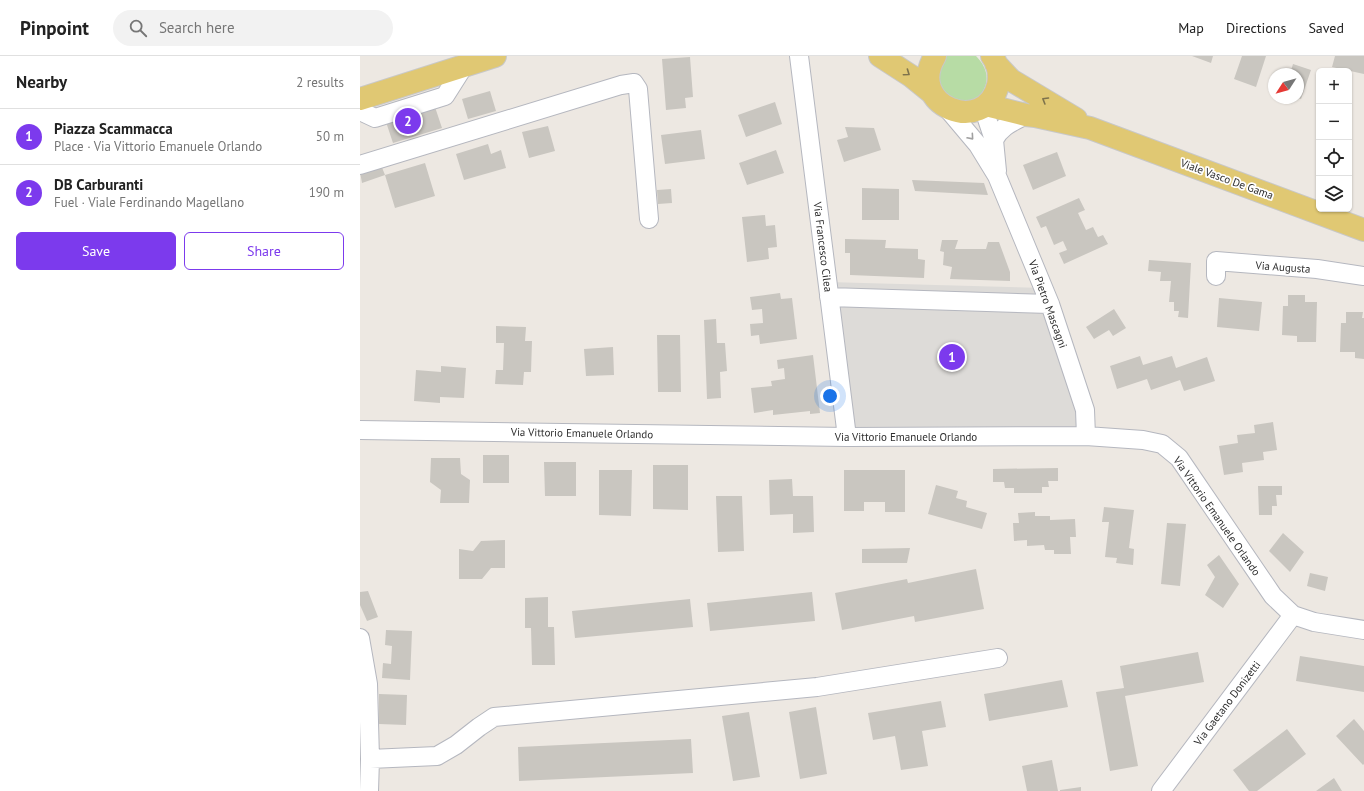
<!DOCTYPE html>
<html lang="en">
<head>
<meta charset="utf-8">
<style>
	body { margin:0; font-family:"PT Sans",sans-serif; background:#f2f2f2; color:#222 }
	.controls { position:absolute; right:12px; top:12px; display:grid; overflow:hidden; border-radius:6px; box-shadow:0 1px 3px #0004 }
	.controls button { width:36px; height:36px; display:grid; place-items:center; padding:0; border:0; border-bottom:1px solid #e0e0e0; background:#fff; color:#222; font:20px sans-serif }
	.compass { position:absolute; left:908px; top:12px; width:36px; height:36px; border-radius:50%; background:#fff; box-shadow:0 1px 3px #0004; rotate:234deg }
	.you { position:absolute; left:470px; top:340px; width:14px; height:14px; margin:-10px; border:3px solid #fff; border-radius:50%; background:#1a73e8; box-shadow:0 0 0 6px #1a73e833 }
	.badge { display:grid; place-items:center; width:26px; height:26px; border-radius:50%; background:#7c3aed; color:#fff; font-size:13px; font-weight:700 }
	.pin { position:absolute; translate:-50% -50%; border:2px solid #fff; box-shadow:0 1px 4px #0006 }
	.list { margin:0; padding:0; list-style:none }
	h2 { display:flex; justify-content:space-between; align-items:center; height:52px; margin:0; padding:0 16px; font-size:17px }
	h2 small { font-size:13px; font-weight:400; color:#767676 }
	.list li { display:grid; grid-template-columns:26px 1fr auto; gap:12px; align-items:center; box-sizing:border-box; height:56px; padding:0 16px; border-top:1px solid #e0e0e0 }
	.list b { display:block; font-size:15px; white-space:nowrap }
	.list p { margin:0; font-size:13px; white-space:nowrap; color:#767676 }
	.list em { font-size:13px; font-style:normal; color:#767676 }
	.actions { display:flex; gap:8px; padding:12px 16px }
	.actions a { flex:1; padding:9px 0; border:1px solid #7c3aed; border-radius:6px; text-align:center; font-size:14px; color:#7c3aed }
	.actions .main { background:#7c3aed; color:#fff }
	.icon { flex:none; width:22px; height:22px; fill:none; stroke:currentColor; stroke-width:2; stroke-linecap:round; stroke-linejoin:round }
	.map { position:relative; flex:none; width:1004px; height:735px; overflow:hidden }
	header { display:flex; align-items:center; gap:24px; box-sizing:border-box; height:56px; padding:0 20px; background:#fff; border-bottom:1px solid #e0e0e0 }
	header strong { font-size:19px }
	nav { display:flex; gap:22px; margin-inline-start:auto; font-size:14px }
	.search { width:280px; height:36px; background:#f2f2f2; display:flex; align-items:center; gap:10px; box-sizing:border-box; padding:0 14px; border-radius:22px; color:#767676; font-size:15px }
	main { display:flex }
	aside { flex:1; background:#fff }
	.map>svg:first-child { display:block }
	.green { fill:#b7dca5 }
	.plaza { fill:#dddbd8 }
	.building { fill:#c9c6c0 }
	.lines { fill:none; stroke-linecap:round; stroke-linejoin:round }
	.minor-casing { stroke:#b5b7bf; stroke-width:20 }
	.major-casing { stroke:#c8c8c8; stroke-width:24 }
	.minor { stroke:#fff; stroke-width:18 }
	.major { stroke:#e0c873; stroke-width:22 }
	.oneway { stroke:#7e734c }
	.oneway2 { stroke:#a0a0a0 }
	.labels { text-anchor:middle; stroke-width:3.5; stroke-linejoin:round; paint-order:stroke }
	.street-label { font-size:11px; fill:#2d2d2d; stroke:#fff }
</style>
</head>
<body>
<header>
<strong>Pinpoint</strong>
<div class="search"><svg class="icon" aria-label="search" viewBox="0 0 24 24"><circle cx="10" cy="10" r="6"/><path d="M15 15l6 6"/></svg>Search here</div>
<nav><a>Map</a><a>Directions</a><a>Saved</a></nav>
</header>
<main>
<aside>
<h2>Nearby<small>2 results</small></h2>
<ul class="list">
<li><span class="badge">1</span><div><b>Piazza Scammacca</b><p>Place · Via Vittorio Emanuele Orlando</p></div><em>50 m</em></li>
<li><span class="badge">2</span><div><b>DB Carburanti</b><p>Fuel · Viale Ferdinando Magellano</p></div><em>190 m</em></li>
</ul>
<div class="actions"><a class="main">Save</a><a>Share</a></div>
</aside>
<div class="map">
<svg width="1004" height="735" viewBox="0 0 1004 735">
	<rect width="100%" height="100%" fill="#ede8e2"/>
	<path class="green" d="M585 0H616C626 10 631 23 622 37 620 39 617 44 613 45 607 47 594 45 588 45L574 15Z"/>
	<path class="plaza" d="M467 226 684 232 726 380 487 381Z"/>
	<path class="building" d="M832 0H853L851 7Z
		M882 0H906L896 31 874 23Z
		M975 0H1004V18L972 11Z
		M330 1 333 41 325 42 326 52 306 54 302 3Z
		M933 8 951 14 941 43 938 42V18H930Z
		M130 35 136 55 108 63 102 43Z
		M70 36 82 72 33 87 21 51Z
		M415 46 422 68 386 81 378 59Z
		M188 70 195 95 169 102 162 76Z
		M485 71 514 72 521 94 484 106 477 84 488 81Z
		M341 74 345 103 305 108 301 79Z
		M128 88 131 98 141 94 146 112 104 124 96 98Z
		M416 94 424 117 387 129 379 107Z
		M697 96 706 120 673 134 663 109Z
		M65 107 75 140 35 152 25 119Z
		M21 109 25 119 2 127 0 116Z
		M552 124 624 127 628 139 555 135Z
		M502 132 539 133V164H502Z
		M311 133 312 147 298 148 297 134Z
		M719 142 725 154 718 157 726 174 733 171 738 181 743 179 748 188 704 208 699 197 707 194 703 185 694 189 686 170 681 172 676 161Z
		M405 159 406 170 415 169 417 191 408 192 409 203 387 206 382 161Z
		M485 183 526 184 525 192 558 193V203L565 204 564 222 490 219V197H485Z
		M582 184H598L595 193H626L628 186H639L650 216V225L590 223 592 211 583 209 584 196 580 195Z
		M789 204 831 207 828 262 818 261 819 255H814V246H809L811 225H800L801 216 788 215Z
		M420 237 421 243 432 242 437 283 400 288 399 279 391 280 390 268 403 267 402 253 392 254 390 241Z
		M928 239H945V246H957L956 286H937V280L922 279 923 250H928Z
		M859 242 902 246 899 275 857 271Z
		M754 253 766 272 753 280 749 274 734 283 726 271Z
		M986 256H1003L1002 262H1004V303L995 302V296H980L981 267H986Z
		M356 263 357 287H365L367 315 360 316 361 342 347 343 344 264Z
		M136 270 166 271 165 285H172L171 316H164L163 329 135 328 136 314H143L144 287H136Z
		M297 279H320L321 336H298Z
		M253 291 254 319 226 320 224 293Z
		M453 299 460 357 450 358V355L413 359V354L394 357 391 332 412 330 411 325 425 323 424 312 418 313 417 304Z
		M780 300 783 309 812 300 816 312 847 301 855 325 824 335 820 324 791 334 787 323 757 333 750 310Z
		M81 310 106 312 104 342 80 341V347L54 345 56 314 81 316Z
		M913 366 917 394 903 396 904 404 882 407 883 416 864 419 859 390 878 387 877 379 895 377 894 369Z
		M123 399H149V427H123Z
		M71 402H100L101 418 110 424 109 447H80L81 434 70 426Z
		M184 406H216V440H185Z
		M293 409H328V454L293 453Z
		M698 412V425H688L689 431H682V437H654V432H645L644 426H633V413Z
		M239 414H272L271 460 239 459Z
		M484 414H545V456H525V446H504V455H484Z
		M432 423 433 440H453L454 476 433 477V458L410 459 409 424Z
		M576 429 598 435 596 442 607 445 606 451 627 457 622 473 568 458Z
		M898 430H922V439H916L917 450H912V459H899Z
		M356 440H382L384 495 358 496Z
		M744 451 774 454 769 492 774 493 773 509 756 507 757 502 745 501 749 466H742Z
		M675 456V460H690V464L715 463 716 481H710L711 498H694V494H685L684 489 667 490V484L654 485 653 467H659L658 457Z
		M807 467 826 468 820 530 801 528Z
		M923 477 944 496 930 516 909 495Z
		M145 484V512H131L122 523H99V493L113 495 121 485Z
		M550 492 547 507H502V493Z
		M859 499 879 528 863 552 845 539 855 521 847 509Z
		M616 513 624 553 555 566 554 560 482 574 475 537 547 523 548 527Z
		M950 517 968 521 965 535 947 530Z
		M8 535 18 561 7 565 0 549V536Z
		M452 536 455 565 350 575 347 547Z
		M188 541V571H194L195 609H172L171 572H165V542Z
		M330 543 333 571 215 582 212 555Z
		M26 574 52 575 50 624 22 622 23 607 31 608 32 590 25 589Z
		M838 596 844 626 765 640 778 710 750 715 736 636 764 632 760 610Z
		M940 600 1004 610V636L936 625Z
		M702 624 708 651 629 665 624 638Z
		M19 638 47 639 46 669 19 668Z
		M581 645 586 671 562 675 568 710 541 714 535 680 513 684 508 657Z
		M456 651 467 718 440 723 429 656Z
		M389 656 400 721 373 725 362 660Z
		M994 663 1004 675V708L1003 709 976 680Z
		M927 673 946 698 897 735H889L873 714Z
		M331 683 333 717 159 725 158 691Z
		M692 704 698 735H667L662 710Z
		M974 722 982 735H956Z
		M721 731V735H700V734Z"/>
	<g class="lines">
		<defs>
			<path id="minor" d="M439 0 487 381
				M586 51 618 89 637 120 690 248 725 354 726 380
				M623 51 634 84 637 115
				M0 55 15 62 85 40 104 10
				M634 84C641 70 653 66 666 59
				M0 109 261 29 274 27 278 33 289 163
				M856 220V205L957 213 1004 220
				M469 241 690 248
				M0 374 487 381 726 380 783 384 802 388 819 402 913 540 933 559 954 566 1004 574
				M0 582 8 628 10 703 9 735
				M10 703 77 700 96 689 119 671 134 661 457 631 638 602
				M801 735 933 559"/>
			<path id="major" d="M520 0 551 20 572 37
				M575 0C545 50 625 81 638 29 640 19 638 8 632 0
				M636 8 651 24 716 63
				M0 43 135 0
				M626 49 666 59 675 60 730 72 1004 174"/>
		</defs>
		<use href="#minor" class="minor-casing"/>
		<use href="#major" class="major-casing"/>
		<use href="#minor" class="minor"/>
		<use href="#major" class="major"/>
	</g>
	<defs><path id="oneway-chevron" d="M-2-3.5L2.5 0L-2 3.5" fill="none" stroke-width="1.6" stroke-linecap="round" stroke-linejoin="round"/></defs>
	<g class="oneway">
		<use href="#oneway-chevron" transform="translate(547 17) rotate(35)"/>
		<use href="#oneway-chevron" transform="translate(685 44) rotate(-149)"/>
	</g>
	<use class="oneway2" href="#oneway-chevron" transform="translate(611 81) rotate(49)"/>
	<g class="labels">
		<g class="street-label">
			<text transform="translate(867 123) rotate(20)" y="4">Viale Vasco De Gama</text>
			<text transform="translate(463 191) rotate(83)" y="4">Via Francesco Cilea</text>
			<text transform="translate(923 211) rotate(4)" y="4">Via Augusta</text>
			<text transform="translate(688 248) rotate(70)" y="4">Via Pietro Mascagni</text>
			<text transform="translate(222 377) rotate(1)" y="4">Via Vittorio Emanuele Orlando</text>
			<text x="546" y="385">Via Vittorio Emanuele Orlando</text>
			<text transform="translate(857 460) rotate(55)" y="4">Via Vittorio Emanuele Orlando</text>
			<text transform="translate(867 647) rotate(-53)" y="4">Via Gaetano Donizetti</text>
		</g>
	</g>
</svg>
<div class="controls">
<button>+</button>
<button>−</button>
<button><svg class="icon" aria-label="locate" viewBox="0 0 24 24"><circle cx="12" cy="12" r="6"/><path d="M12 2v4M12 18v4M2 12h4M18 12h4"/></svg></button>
<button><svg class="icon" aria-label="layers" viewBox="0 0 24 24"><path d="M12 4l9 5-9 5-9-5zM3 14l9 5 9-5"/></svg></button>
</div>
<svg class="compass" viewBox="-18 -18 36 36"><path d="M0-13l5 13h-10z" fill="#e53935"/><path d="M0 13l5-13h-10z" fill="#767676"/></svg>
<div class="you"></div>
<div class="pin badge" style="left:592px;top:301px">1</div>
<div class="pin badge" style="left:48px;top:65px">2</div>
</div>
</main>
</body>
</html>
